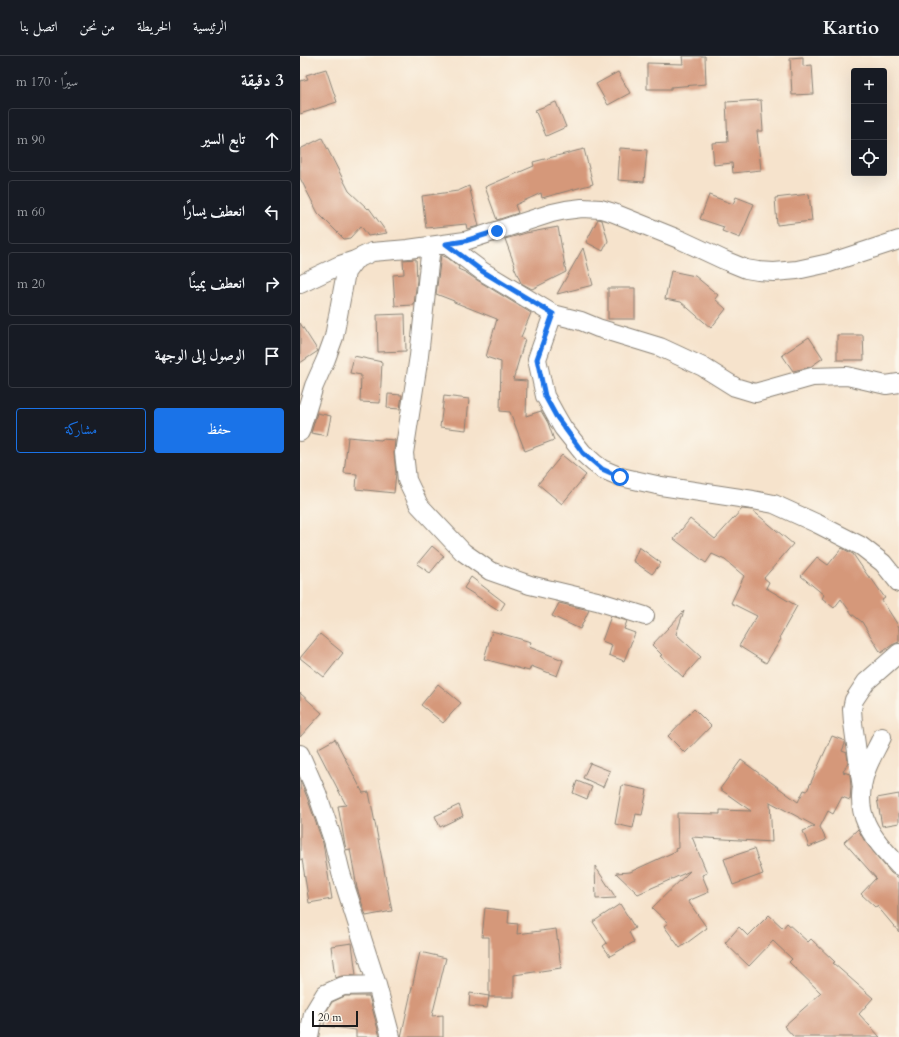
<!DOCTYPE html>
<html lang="ar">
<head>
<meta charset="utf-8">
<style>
	body { margin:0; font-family:Cardo,Amiri,serif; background:#20242c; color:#f1f3f6; direction:rtl }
	.controls { position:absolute; right:12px; top:12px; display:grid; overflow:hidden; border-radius:4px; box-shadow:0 4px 16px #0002 }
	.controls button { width:36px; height:36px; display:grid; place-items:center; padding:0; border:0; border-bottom:1px solid #363941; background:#171b24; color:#f1f3f6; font:20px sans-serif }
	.scale { position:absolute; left:12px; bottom:10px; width:46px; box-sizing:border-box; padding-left:4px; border:2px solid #1c1c1c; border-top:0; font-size:11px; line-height:14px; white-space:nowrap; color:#1c1c1c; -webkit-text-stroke:3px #fbf7ec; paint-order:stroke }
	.stop { position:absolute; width:12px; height:12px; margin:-9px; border:3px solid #1a73e8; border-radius:50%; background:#fff }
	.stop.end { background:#1a73e8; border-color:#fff; box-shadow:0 1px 4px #0008 }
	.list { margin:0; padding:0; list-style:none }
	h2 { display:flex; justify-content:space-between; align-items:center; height:52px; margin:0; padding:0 16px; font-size:17px }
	h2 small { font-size:13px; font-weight:400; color:#9ea1a6 }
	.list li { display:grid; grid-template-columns:26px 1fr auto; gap:12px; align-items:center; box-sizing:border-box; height:64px; margin:0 8px 8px; padding:0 8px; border:1px solid #363941; border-radius:4px }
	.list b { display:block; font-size:15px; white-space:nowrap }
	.list em { font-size:13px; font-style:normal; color:#9ea1a6 }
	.actions { display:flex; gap:8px; padding:12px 16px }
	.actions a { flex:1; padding:9px 0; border:1px solid #1a73e8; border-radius:4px; text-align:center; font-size:14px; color:#1a73e8 }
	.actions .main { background:#1a73e8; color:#fff }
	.icon { flex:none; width:22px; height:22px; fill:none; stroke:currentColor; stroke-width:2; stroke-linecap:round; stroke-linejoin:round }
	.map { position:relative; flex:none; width:599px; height:981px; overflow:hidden; direction:ltr }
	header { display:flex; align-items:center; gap:24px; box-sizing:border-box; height:56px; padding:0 20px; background:#171b24; border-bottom:1px solid #363941 }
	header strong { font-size:19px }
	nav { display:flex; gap:22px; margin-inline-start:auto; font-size:14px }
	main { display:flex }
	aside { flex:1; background:#171b24 }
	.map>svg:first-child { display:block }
	.building { fill:#d5987a }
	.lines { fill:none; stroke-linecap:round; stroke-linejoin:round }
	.minor-casing { stroke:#898074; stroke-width:20 }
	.minor { stroke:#fff; stroke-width:18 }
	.route { stroke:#1a73e8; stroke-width:5 }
</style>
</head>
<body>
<header>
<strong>Kartio</strong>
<nav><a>الرئيسية</a><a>الخريطة</a><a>من نحن</a><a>اتصل بنا</a></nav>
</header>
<main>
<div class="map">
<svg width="599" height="981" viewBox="0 0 599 981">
	<rect width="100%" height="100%" fill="#fbf7ec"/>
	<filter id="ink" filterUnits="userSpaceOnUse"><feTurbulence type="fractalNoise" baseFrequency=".025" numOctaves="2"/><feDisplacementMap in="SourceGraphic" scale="8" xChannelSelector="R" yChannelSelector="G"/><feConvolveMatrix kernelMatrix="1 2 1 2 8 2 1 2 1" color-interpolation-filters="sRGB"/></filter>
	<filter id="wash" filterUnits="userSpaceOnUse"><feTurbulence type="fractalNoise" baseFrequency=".012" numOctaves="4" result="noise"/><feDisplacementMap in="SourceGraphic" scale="16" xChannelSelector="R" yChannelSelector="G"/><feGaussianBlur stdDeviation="0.9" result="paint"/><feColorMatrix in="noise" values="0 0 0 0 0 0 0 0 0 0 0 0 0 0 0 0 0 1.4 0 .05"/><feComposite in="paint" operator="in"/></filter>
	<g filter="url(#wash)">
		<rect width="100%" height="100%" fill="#f6e3cc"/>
		<g id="blocks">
			<path class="building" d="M382 0H405L406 28 371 31V33H347V7L383 8Z
				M503 1V10L512 9 514 38 492 39 490 2Z
				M26 13 37 46 0 58V25L8 23 6 19Z
				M318 16 330 37 308 49 296 28Z
				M461 44 463 75H457L461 114 433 117 432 107 414 109 412 87 428 86 426 46Z
				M256 46 266 71 246 80 235 54Z
				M22 82 49 135 68 153 69 152 87 177 68 180 61 170 50 182 44 183 18 157 0 122V93Z
				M320 92 347 94 344 126 318 124Z
				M284 93 293 128 242 142 241 137 215 149 218 157 197 164 185 131 234 110 233 106Z
				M169 130 179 170 167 173 166 168 126 172 122 140 158 135Z
				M509 138 512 165 477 169 475 142Z
				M409 139 433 148 436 141 454 148 440 182 422 175 424 171 400 163Z
				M298 163 302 164 308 185 303 195 286 186Z
				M258 171 266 216 232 233 221 227 214 211 215 210 205 183 226 177Z
				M283 192 293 229 257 238Z
				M141 199 148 202 159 211 158 213 165 216 177 224 231 257 221 281 225 283 213 324 227 325 226 360 241 355 248 367 254 384 225 395 210 356 200 355 201 306 186 301 197 263 154 246V245L136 238Z
				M116 203 117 224 114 249 95 250 93 219 104 218 103 204Z
				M371 215 395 220 418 239 415 243 426 253 411 272 381 246 365 243Z
				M308 232H335V263H308Z
				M105 258 106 295 78 296 77 259Z
				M0 267 18 295 0 307Z
				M537 279H563L564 304H537Z
				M509 281 523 302 510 311 493 315 482 299Z
				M54 300 82 306 80 347 60 346 61 319 50 317Z
				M88 338 102 339 100 353 87 352Z
				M144 340 169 343 166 374 140 371Z
				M17 357 31 360 27 380 11 377Z
				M48 381 81 384 82 383 95 384 94 396 96 417 94 437 56 433 57 418 44 417Z
				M262 399 286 419 262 448 238 428Z
				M442 453 452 454 493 488 464 522 469 526 466 532 497 550 479 582 481 583 466 607 439 590 457 560 431 547 444 520 425 504 412 498 406 507 374 483 390 463 415 483Z
				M132 490 144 500 130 517 117 508Z
				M339 491 361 507 352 518 333 505Z
				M542 492 553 498 568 520 571 522 585 542 582 544 599 571V586L592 589 581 597 562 566 552 558 541 543 534 552 522 542 524 539 501 520 517 501 528 509Z
				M171 521 205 547 200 555 164 532Z
				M259 547 289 554 280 573 252 560Z
				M384 555 376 578 401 601 383 621 360 600 362 599 352 589Z
				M311 560 327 565 324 573 335 577 324 605 309 599 312 589 302 585Z
				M192 575 231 586 229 591 263 604 257 620 231 610 229 615 184 603Z
				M20 578 43 597 24 621 0 602Z
				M138 628 161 647 143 667 121 649Z
				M0 637 22 657 0 681Z
				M394 653 411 670 385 697 368 680Z
				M532 680 545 685V688L542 695 547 697 548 706 543 716 550 718 551 731 550 744 542 741 533 758 528 755 520 771 526 784 509 791 503 775 515 770 470 746 472 786 392 781 407 817 402 819 409 836 388 845 407 872 380 892 364 870 368 867 352 852 390 815 338 838 316 817 330 816 376 795 375 793 378 792 377 757 420 758V754L451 755 420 733 441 704 498 746 504 734 507 735Z
				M35 683 63 737 69 736 92 855 66 860 57 832 50 793 46 794 38 750 46 749 17 693Z
				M290 707 310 715 303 731 283 722Z
				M0 724 7 741 23 787 32 843 9 847 2 803 0 804Z
				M277 725 292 731 287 743 273 737Z
				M322 729 347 734 342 759 336 758 333 772 315 768Z
				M599 738V767L582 770 577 742Z
				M159 749 163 760 140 771 135 760Z
				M558 773 564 784 579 803 591 817 599 822V876L577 850 575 851 561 838 576 822 544 786Z
				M454 793 463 818 433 829 424 803Z
				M295 810 316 842 296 843Z
				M320 848 335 872 329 876 334 886 310 900 303 890 307 887 293 866Z
				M185 852 209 855 208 867 218 868 217 878 256 873 261 912 214 919V941H189V881H182Z
				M469 859 483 872 487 867 508 886 511 883 535 906 533 907 573 942 559 958 580 981H494L484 970 521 937 489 906 492 903 473 885 449 910 425 887 439 871 448 880Z
				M52 887 56 919 42 920 35 922 31 890Z
				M120 896 146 902 132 960 143 959V981H101Z
				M170 937 189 940 187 952 169 950Z
				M45 940H69L80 981H56V974L24 970 25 958 32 946Z"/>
		</g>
	</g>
	<g filter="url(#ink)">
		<use href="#blocks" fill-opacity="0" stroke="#898074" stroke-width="1"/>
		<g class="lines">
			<defs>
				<path id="minor" d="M146 188 182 215 253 258
					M131 190 119 300 104 397 107 424 119 449 163 496 190 515 230 529 297 545 345 560
					M0 228 40 209 55 204
					M599 327 586 329 547 320 512 321 455 337 435 331 403 311 360 291 298 272 281 265 253 258 237 303 245 340 256 360 263 372 283 397 294 407 302 413 321 421 361 430 453 444 474 448 518 468 561 490 583 507 599 527
					M0 376 14 330 26 303 34 281 46 216 55 204 72 196 108 193 165 185 252 157 266 154 282 152 301 153 314 157 381 184 424 204 446 213 458 215 474 216 497 214 529 207 599 184
					M582 681C577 692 570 703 566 715 551 758 571 780 599 810
					M0 698 17 737 33 784 41 817 77 929 91 981
					M562 732 553 667 552 653 554 644 566 626 599 597
					M9 981 13 958 25 938 43 930 77 929"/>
			</defs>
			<use href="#minor" class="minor-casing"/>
			<use href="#minor" class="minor"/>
		</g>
	</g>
	<g class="lines" filter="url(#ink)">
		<path class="route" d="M197 175 165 185 146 188 182 215 253 258 237 303 245 340 256 360 283 397 302 413 320 421"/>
	</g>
</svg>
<div class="controls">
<button>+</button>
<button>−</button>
<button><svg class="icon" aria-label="locate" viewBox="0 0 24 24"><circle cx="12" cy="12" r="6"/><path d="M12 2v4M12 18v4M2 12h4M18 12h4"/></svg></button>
</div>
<div class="scale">20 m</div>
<div class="stop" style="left:320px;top:421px"></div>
<div class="stop end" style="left:197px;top:175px"></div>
</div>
<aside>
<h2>3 دقيقة<small>سيرًا · 170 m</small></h2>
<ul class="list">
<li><svg class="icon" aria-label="ahead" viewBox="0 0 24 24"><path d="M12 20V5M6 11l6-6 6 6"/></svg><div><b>تابع السير</b></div><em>90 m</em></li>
<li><svg class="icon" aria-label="left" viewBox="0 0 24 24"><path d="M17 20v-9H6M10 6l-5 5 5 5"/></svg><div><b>انعطف يسارًا</b></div><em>60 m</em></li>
<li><svg class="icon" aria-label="right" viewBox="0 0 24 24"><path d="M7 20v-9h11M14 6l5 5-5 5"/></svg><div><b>انعطف يمينًا</b></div><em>20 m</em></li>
<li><svg class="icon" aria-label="arrive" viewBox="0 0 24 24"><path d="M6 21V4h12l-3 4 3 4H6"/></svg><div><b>الوصول إلى الوجهة</b></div></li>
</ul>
<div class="actions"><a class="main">حفظ</a><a>مشاركة</a></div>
</aside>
</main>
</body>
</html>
